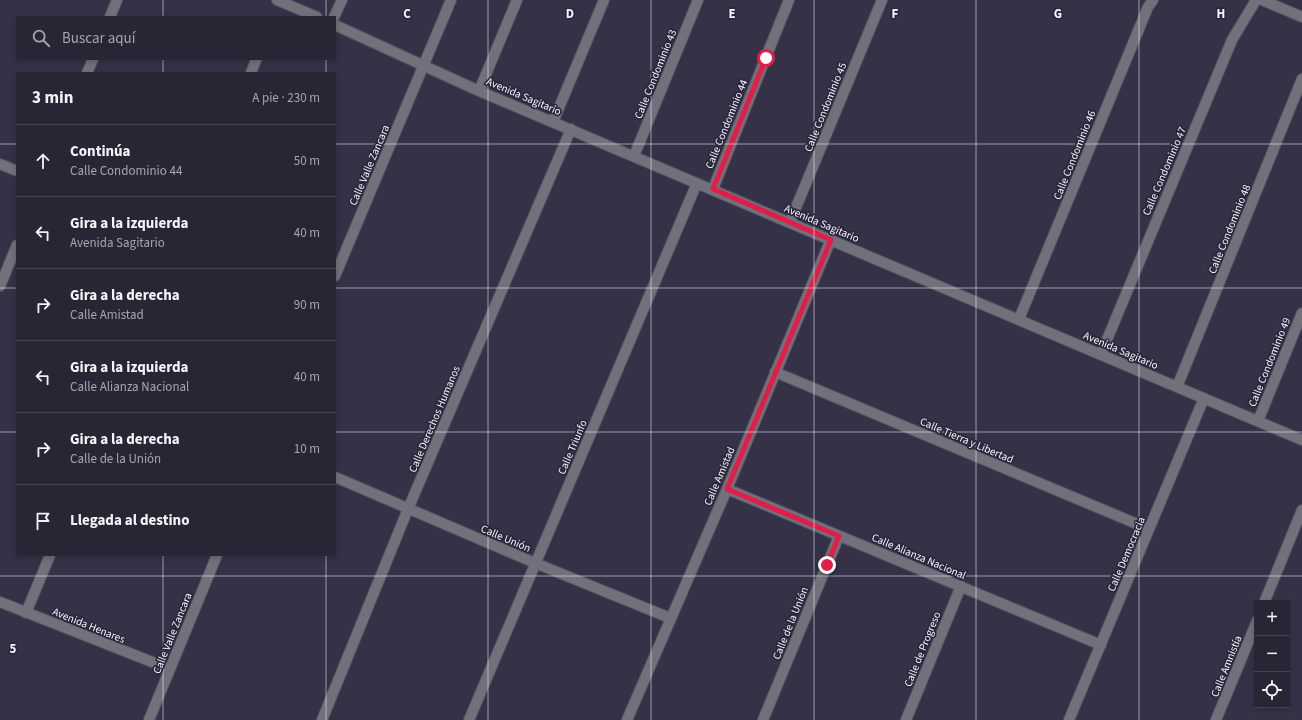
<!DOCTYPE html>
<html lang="es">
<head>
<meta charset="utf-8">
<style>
	body { margin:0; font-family:"Source Sans 3",sans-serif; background:#302e3d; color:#f1f3f6 }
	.controls { position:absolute; right:12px; bottom:12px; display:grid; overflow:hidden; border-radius:0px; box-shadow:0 2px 6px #0003 }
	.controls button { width:36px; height:36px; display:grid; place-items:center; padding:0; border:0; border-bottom:1px solid #444350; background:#282635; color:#f1f3f6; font:20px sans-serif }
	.stop { position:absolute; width:12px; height:12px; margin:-9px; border:3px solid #e11d48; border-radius:50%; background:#fff }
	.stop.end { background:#e11d48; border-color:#fff; box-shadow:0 1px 4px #0008 }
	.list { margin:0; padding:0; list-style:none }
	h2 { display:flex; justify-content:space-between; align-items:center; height:52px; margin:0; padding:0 16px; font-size:17px }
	h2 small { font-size:13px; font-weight:400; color:#a5a5ad }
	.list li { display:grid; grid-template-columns:26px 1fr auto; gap:12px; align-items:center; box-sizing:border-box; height:72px; padding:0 16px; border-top:1px solid #444350 }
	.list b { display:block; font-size:15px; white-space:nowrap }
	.list p { margin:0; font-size:13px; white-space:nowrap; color:#a5a5ad }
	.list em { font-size:13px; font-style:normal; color:#a5a5ad }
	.icon { flex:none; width:22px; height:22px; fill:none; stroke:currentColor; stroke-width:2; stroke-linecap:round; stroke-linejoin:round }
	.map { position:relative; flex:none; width:1302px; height:720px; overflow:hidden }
	.search { position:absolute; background:#282635; box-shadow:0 2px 6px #0003; left:16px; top:16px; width:320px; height:44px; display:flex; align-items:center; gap:10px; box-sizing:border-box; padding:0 14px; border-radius:0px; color:#a5a5ad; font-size:15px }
	.panel { position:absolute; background:#282635; box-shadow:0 2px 6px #0003; left:16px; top:72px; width:320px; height:484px; border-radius:0px }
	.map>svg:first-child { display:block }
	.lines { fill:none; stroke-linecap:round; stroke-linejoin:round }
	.street-casing { stroke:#535164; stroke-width:12 }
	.street { stroke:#72717b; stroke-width:10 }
	.route { stroke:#e11d48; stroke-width:5 }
	.grid { fill:none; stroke:#f3f2fd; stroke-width:1; stroke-opacity:0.55 }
	.labels { text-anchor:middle; stroke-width:3.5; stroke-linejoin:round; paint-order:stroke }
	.street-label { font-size:11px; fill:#f3f2fd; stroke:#2b283c }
	.grid-label { font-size:13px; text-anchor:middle; font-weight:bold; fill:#f3f2fd; stroke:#2b283c; stroke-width:3.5; stroke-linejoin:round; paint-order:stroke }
</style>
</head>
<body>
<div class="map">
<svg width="1302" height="720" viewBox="0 0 1302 720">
	<rect width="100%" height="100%" fill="#353247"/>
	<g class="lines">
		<defs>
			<path id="street" d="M277 0 317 17
				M1262 0 1302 17
				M110 17 117 0
				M334 17 342 0
				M335 25 479 91 1302 440
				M87 73 93 59
				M251 73 256 60
				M479 91 517 0
				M553 122 604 0
				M634 156 698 0
				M0 164 17 171
				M713 189 789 0
				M790 222 882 0
				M335 276 451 0
				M0 286 17 245
				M1019 319 1148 7 1153 0
				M1101 354 1232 40 1256 0
				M775 372 1149 529
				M1177 387 1302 79
				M1258 421 1302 313
				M335 477 535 563 670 618
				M727 489 1101 645
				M0 602 170 669
				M1264 603 1302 510
				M26 613 50 555
				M149 720 217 555
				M322 720 408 509 571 129
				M469 720 697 183
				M627 720 727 489 831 239
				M763 720 839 536
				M906 720 961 586
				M1069 720 1204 398
				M1216 720 1257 621"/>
		</defs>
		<use href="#street" class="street-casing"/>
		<use href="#street" class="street"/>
	</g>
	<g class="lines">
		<path class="route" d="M766 58 713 189 831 240 727 489 839 536 827 565"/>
	</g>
	<path class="grid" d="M163 0V17M326 0V17M488 0V720M651 0V720M814 0V720M976 0V720M1139 0V720M163 59V73M326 59V73M0 144H17M335 144H1302M0 288H17M335 288H1302M0 432H17M335 432H1302M163 555V720M326 555V720M0 576H1302"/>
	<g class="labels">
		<g class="street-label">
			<text transform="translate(655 74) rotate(-68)" y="4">Calle Condominio 43</text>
			<text transform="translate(524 96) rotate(23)" y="4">Avenida Sagitario</text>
			<text transform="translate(825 107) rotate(-68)" y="4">Calle Condominio 45</text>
			<text transform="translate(726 124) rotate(-68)" y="4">Calle Condominio 44</text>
			<text transform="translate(1074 155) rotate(-68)" y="4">Calle Condominio 46</text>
			<text transform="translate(369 165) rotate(-67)" y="4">Calle Valle Zancara</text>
			<text transform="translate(1164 171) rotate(-67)" y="4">Calle Condominio 47</text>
			<text transform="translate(822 223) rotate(23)" y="4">Avenida Sagitario</text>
			<text transform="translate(1229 229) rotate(-68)" y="4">Calle Condominio 48</text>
			<text transform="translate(1121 350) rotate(23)" y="4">Avenida Sagitario</text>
			<text transform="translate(1269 362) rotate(-68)" y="4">Calle Condominio 49</text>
			<text transform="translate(434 419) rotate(-67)" y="4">Calle Derechos Humanos</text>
			<text transform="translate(967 440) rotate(23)" y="4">Calle Tierra y Libertad</text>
			<text transform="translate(572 447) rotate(-67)" y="4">Calle Triunfo</text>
			<text transform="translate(719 476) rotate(-67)" y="4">Calle Amistad</text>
			<text transform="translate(506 538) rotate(23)" y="4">Calle Unión</text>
			<text transform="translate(1126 554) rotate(-67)" y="4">Calle Democracia</text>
			<text transform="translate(919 556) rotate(23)" y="4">Calle Alianza Nacional</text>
			<text transform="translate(790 623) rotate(-68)" y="4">Calle de la Unión</text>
			<text transform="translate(89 625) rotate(22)" y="4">Avenida Henares</text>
			<text transform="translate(172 633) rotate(-68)" y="4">Calle Valle Zancara</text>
			<text transform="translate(922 649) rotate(-68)" y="4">Calle de Progreso</text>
			<text transform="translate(1226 666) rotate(-68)" y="4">Calle Amnistía</text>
		</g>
	</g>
	<g class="grid-label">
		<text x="407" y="18">C</text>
		<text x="570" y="18">D</text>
		<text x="732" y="18">E</text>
		<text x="895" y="18">F</text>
		<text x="1058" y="18">G</text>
		<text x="1221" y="18">H</text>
		<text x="13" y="653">5</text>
	</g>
</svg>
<div class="controls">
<button>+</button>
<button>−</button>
<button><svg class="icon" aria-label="locate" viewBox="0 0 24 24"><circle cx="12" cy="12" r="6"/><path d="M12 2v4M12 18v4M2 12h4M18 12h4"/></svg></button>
</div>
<div class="stop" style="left:766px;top:58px"></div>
<div class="stop end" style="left:827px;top:565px"></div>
<div class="search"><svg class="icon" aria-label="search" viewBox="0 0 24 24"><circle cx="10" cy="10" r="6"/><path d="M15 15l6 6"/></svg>Buscar aquí</div>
<section class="panel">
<h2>3 min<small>A pie · 230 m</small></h2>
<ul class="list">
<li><svg class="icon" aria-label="ahead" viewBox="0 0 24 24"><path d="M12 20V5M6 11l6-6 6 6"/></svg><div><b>Continúa</b><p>Calle Condominio 44</p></div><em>50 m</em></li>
<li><svg class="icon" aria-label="left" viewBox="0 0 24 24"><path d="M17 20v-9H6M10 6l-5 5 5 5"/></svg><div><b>Gira a la izquierda</b><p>Avenida Sagitario</p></div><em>40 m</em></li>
<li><svg class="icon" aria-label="right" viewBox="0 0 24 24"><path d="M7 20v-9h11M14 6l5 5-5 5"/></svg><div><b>Gira a la derecha</b><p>Calle Amistad</p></div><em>90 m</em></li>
<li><svg class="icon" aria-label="left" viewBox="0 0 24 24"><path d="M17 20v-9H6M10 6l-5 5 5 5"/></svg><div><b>Gira a la izquierda</b><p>Calle Alianza Nacional</p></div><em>40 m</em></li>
<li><svg class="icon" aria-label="right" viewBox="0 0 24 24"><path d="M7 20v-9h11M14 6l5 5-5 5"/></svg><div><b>Gira a la derecha</b><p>Calle de la Unión</p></div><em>10 m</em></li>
<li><svg class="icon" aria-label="arrive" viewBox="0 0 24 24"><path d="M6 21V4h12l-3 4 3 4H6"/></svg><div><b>Llegada al destino</b></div></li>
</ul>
</section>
</div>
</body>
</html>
